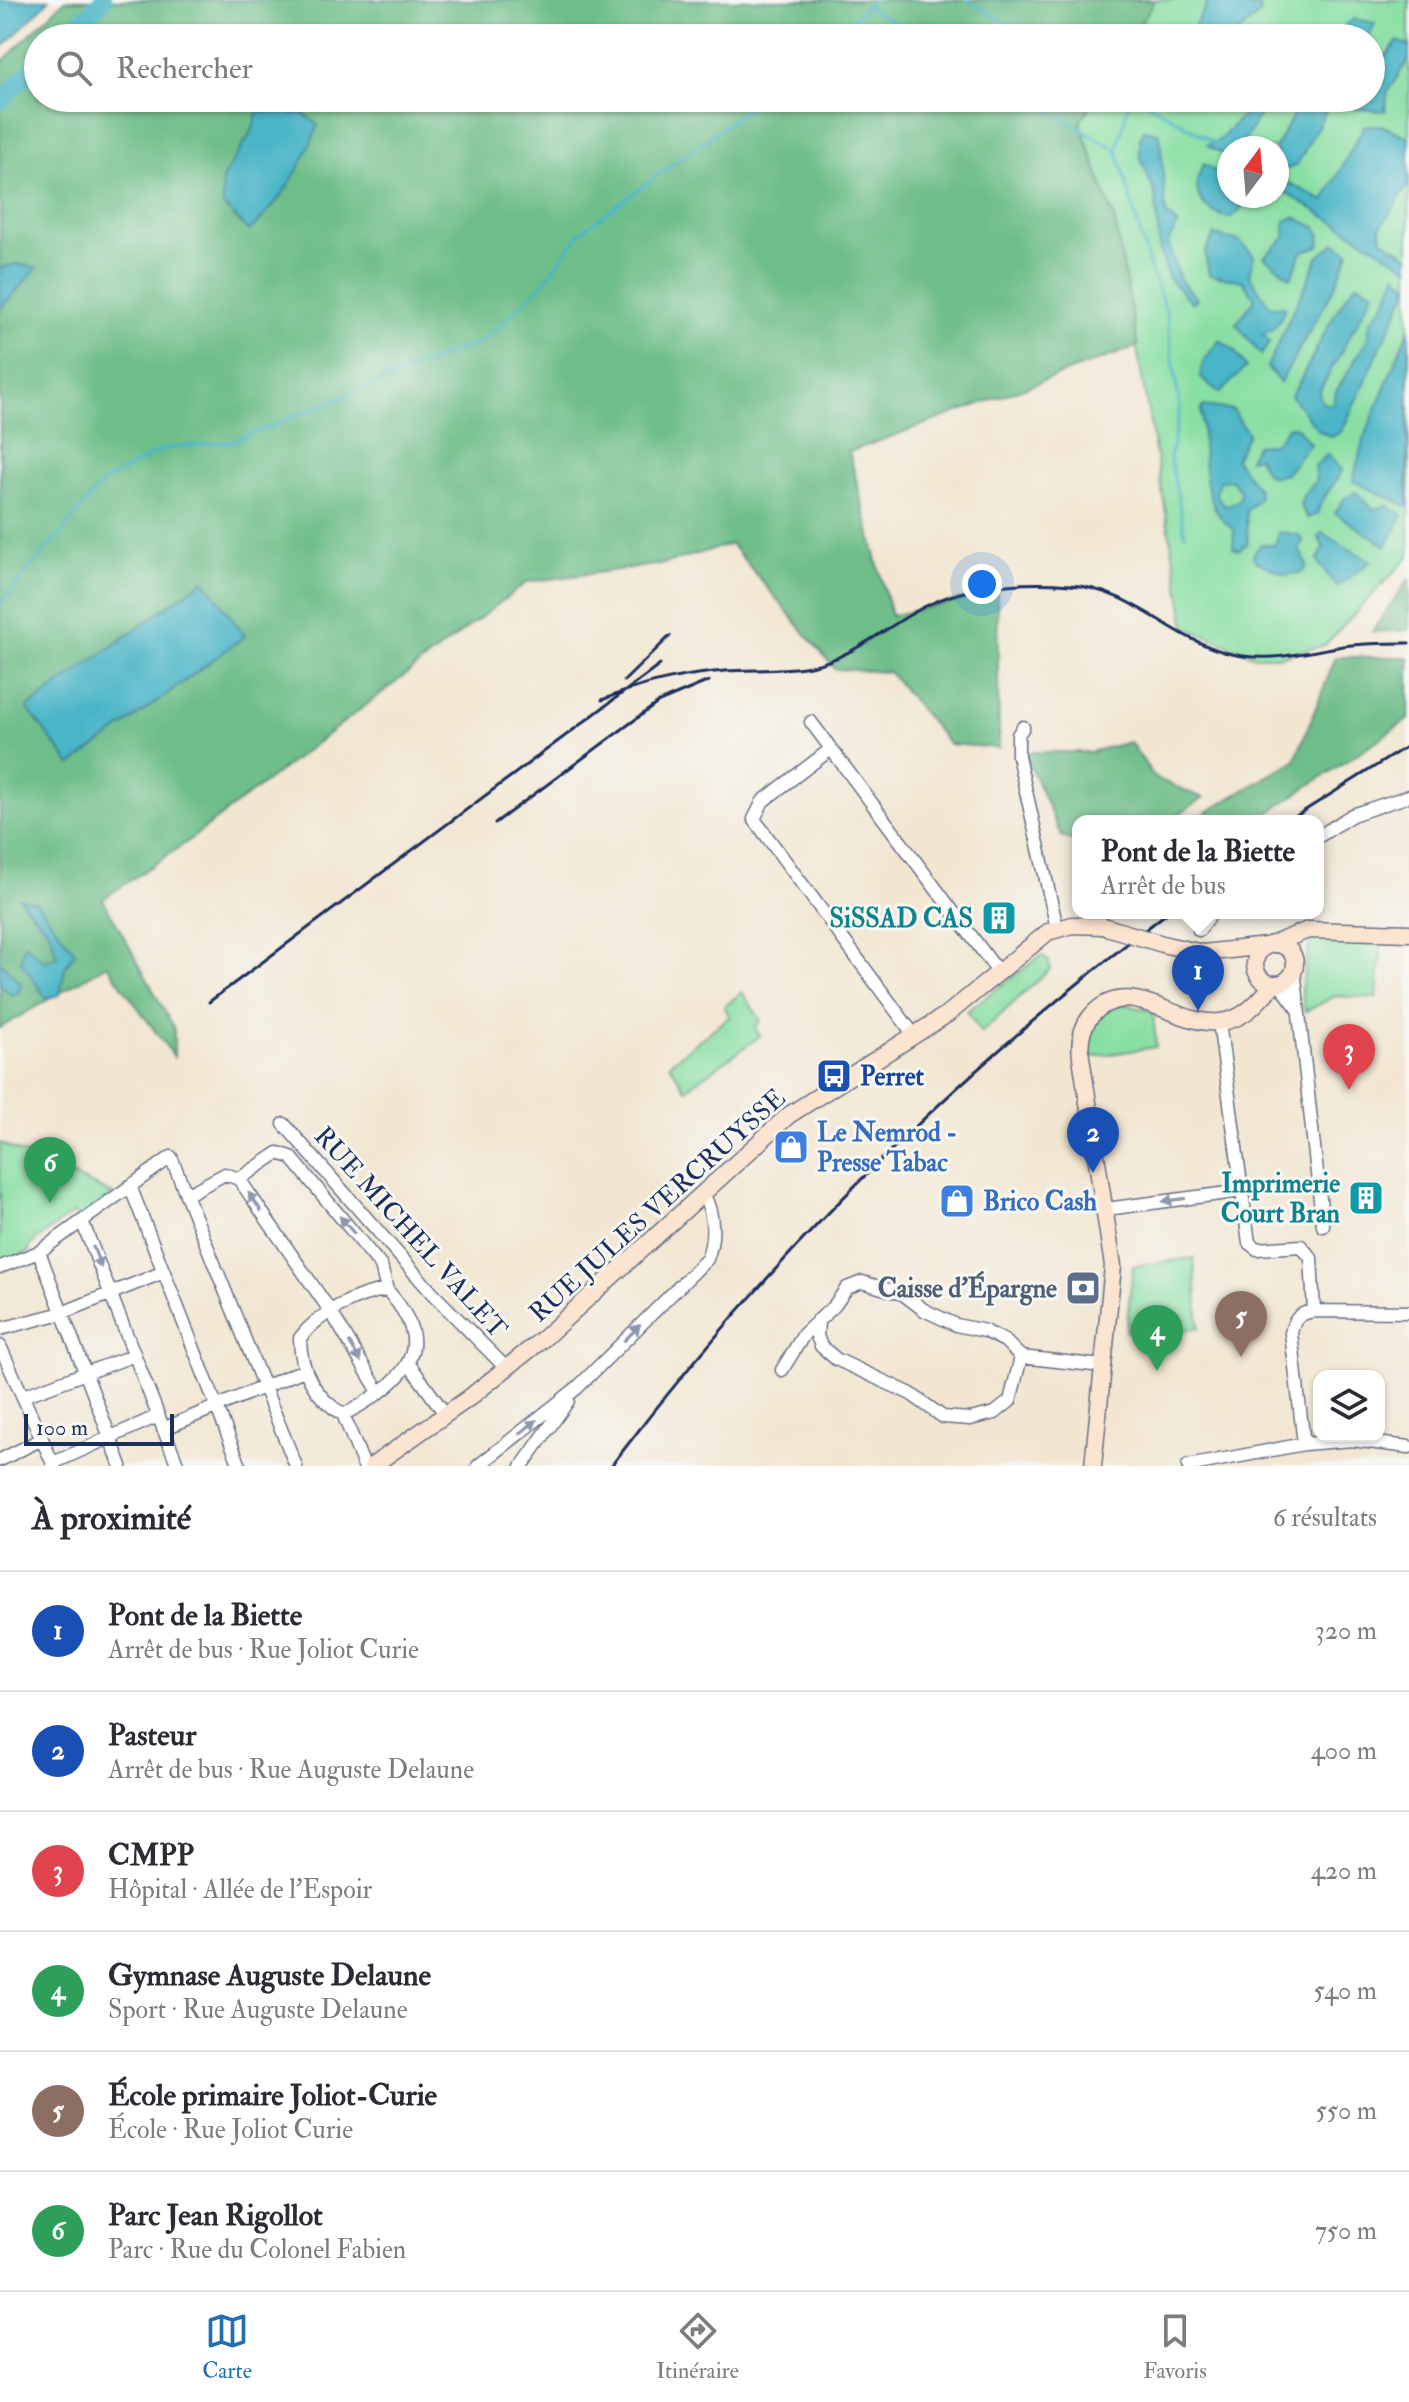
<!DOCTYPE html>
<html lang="fr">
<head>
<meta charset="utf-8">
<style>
	body { margin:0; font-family:"IM FELL Double Pica",serif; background:#f2f2f3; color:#2b2b33 }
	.controls { position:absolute; right:24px; bottom:24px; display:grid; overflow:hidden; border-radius:16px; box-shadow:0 2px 6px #0004 }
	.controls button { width:72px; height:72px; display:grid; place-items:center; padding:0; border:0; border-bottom:2px solid #e1e1e2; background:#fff; color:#2b2b33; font:40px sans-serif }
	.compass { position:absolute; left:1217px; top:136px; width:72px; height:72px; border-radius:50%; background:#fff; box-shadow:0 2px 6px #0004; rotate:16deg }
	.scale { position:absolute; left:24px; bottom:20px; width:150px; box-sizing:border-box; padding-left:8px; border:4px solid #1b2f5e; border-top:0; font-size:22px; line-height:28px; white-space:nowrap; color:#1b2f5e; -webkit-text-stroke:6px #f6f6f2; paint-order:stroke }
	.you { position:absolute; left:982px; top:584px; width:28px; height:28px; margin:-20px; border:6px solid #fff; border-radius:50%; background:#1a73e8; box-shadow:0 0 0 12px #1a73e833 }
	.badge { display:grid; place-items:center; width:52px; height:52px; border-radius:50%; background:#1f6fb2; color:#fff; font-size:26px; font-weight:700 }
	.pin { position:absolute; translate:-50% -66px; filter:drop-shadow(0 2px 4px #0008) }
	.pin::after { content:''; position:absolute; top:42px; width:28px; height:24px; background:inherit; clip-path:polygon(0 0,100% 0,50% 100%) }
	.popup { position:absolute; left:1072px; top:815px; width:252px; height:104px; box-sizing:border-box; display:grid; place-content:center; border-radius:16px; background:#fff; filter:drop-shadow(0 2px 6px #0005); font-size:26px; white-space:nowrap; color:#7c7c81 }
	.popup b { font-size:30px; color:#2b2b33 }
	.popup::after { content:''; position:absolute; left:50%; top:100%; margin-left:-16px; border:16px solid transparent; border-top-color:#fff }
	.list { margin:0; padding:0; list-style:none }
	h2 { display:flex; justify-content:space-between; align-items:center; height:104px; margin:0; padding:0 32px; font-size:34px }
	h2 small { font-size:26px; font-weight:400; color:#7c7c81 }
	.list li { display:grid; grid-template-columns:52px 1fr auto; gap:24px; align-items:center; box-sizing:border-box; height:120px; padding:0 32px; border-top:2px solid #e1e1e2 }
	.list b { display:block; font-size:30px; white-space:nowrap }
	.list p { margin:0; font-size:26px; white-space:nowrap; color:#7c7c81 }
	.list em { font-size:26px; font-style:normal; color:#7c7c81 }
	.icon { flex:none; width:44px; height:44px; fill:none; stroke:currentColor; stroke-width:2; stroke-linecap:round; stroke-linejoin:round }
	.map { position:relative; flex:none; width:1409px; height:1466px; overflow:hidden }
	.search { position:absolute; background:#fff; box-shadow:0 2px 6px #0004; left:24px; right:24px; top:24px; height:88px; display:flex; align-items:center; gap:20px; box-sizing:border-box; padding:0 28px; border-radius:44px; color:#7c7c81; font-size:30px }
	.sheet { height:824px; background:#fff }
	nav { display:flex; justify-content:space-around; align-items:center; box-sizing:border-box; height:112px; border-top:2px solid #e1e1e2; background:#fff; font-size:22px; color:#7c7c81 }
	nav a { display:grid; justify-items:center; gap:4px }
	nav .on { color:#1f6fb2 }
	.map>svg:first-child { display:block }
	.green { fill:#88dfa3; stroke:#528780; stroke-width:2; fill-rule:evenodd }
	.forest { fill:#6ebe89; stroke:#447674; stroke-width:2 }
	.water { fill:#4ab5c7; stroke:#327292; stroke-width:2; fill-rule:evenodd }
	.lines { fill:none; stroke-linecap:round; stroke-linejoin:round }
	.stream { stroke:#4ab5c7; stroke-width:3 }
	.river { stroke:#4ab5c7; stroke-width:18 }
	.street-casing { stroke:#666f86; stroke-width:15 }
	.secondary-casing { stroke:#666f86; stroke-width:19 }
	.street { stroke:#fff; stroke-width:12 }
	.secondary { stroke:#fce5d0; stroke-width:16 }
	.rail { stroke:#1b2f5e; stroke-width:3 }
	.secondary-bridge-casing { stroke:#666f86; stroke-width:19; stroke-linecap:butt }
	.secondary-bridge { stroke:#fce5d0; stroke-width:16 }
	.oneway { fill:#8d97ae }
	.labels { text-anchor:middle; stroke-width:6; stroke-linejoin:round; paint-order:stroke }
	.culture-label { font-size:26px; font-weight:bold; fill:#0d838f; stroke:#f6f6f2; text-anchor:end }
	.transit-label { font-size:26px; font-weight:bold; fill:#164399; stroke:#f6f6f2; text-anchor:start }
	.shop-label { font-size:26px; font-weight:bold; fill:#366cbe; stroke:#f6f6f2; text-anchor:start }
	.street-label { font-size:26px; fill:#1b2f5e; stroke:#f6f6f2 }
	.service-label { font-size:26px; font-weight:bold; fill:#4e5e75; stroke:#f6f6f2; text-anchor:end }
</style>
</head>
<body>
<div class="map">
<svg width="1409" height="1466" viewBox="0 0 1409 1466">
	<rect width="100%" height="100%" fill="#f6f6f2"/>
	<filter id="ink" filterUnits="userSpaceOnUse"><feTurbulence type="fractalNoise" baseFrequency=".0125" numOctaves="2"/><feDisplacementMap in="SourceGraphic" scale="16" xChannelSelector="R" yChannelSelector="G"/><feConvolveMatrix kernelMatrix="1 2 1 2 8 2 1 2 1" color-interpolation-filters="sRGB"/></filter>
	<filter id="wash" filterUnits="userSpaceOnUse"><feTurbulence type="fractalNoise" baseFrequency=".006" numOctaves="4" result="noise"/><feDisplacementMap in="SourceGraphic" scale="32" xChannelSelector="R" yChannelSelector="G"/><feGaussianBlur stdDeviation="1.8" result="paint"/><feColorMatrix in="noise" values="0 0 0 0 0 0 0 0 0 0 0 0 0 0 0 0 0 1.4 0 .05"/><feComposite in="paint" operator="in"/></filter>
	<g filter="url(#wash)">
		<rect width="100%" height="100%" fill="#f2e6d1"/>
		<path class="green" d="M1155 0H1409V556L1325 645 1282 656H1255L1186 627 1114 218 1080 123 1095 98H1371V38H1131ZM1229 148H1277V196H1229Z
			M1382 936 1377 998 1335 996 1305 1012 1301 989 1311 938Z
			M1042 955 1049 961 1050 969 981 1033 967 1011Z
			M742 992 761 1021 755 1028 760 1036 686 1089 669 1064 730 1016 724 1007Z
			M1125 1004 1153 1012 1156 1047 1090 1057 1091 1024 1107 1008Z
			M0 1143 113 1194 78 1219 73 1213 30 1245 29 1252 0 1261Z
			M1194 1258 1199 1328 1137 1334 1126 1331 1133 1266Z"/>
		<path class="forest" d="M65 0H1155L1131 38H38V98H1095L1080 123 1114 218 1138 346 849 452 891 616 997 591 999 748 949 744 889 672 835 669 731 544 663 564 527 582 187 842 103 899 174 1028V1057L107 965 0 1028V64Z
			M1409 579V630L1372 632Z
			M1336 657H1409V719L1256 821H1192L1295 760Z
			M1130 742 1155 778 1203 798 1168 821H1078V843L1061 836 1024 752H1090Z"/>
		<path class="water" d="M0 0H49L0 50Z
			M1210 0H1241L1250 8 1259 6 1261 13 1232 38H1219L1217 33 1207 38H1187Z
			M1354 19 1375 23 1369 38H1341L1344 26Z
			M1398 41 1409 46V59L1388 91 1385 111 1356 109 1359 98H1371V74Z
			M1258 98H1269L1240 148H1229V158L1207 145 1220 140Z
			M1303 98H1327L1328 107 1297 165 1279 172 1275 148Z
			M258 111 304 114 318 125C302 167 283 200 249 231L223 205 222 179 253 129Z
			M1381 125 1409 137V184L1380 228 1382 239 1409 256V268L1277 187V177L1324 201 1364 126Z
			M1144 130 1160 134 1166 214 1178 225 1168 242 1180 280 1197 299 1192 303 1169 279 1160 252 1155 193 1140 157V138Z
			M1204 164 1229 180V196H1248L1238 213 1229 218C1200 210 1188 190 1204 164Z
			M1294 217 1316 227 1321 235 1319 246 1302 252 1291 278 1264 257 1285 238V221Z
			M1214 235 1239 241 1254 256 1249 275 1270 306 1285 307C1282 318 1274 332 1262 334L1270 342 1261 355 1236 324 1255 299 1243 281 1209 275 1205 253Z
			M1335 243 1349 252 1335 286 1280 383 1267 367 1319 256Z
			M16 264 37 268 0 309V268Z
			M1396 274 1409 286 1342 431 1332 437 1318 430 1291 396C1314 359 1328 316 1357 283L1374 292 1319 392 1322 403 1332 405 1336 392 1367 340 1370 322 1387 299Z
			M1409 328 1407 486 1409 507 1353 481 1363 441Z
			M1219 340 1233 349 1246 367 1220 393 1200 377 1203 362Z
			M1204 406 1233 410 1248 434 1235 459 1259 490 1258 499 1246 511 1248 543 1239 550 1233 548 1234 529C1198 509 1205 445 1201 409ZM1232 480 1241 493 1238 501 1225 506 1216 495 1219 481Z
			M1289 426 1297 427 1310 444 1286 474 1272 477 1265 472 1258 457 1249 459 1256 445 1274 444Z
			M1328 454 1342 470C1336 483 1317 503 1318 514L1307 518 1300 505 1304 494 1316 481 1314 467Z
			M1356 492 1373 509 1388 506 1403 515 1386 546 1335 513 1345 498Z
			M1279 532 1298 535 1303 540 1299 549 1307 566 1303 572 1286 575 1255 561 1253 555 1261 544 1275 545Z
			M1322 533 1371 561 1337 587 1317 561 1324 548 1318 536Z
			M204 580 245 636 71 765 27 708Z
			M19 898 36 902 75 952 65 968 60 995 46 998 21 961 24 944 44 961 57 957 50 933Z
			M0 962 21 983 18 994 11 995 0 985Z"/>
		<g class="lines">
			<path class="stream" d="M967 0 1035 38
				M864 5 922 38
				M829 38 874 0
				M1027 98 1117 150
				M1130 98 1117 150 1150 268 1166 310 1180 408 1170 457 1185 534
				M1139 98 1215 143
				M0 604 103 482 165 448 231 442 482 341 539 288 582 231 762 98"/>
			<path class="river" d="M64 38 103 0
				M0 101 38 64"/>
		</g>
	</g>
	<g filter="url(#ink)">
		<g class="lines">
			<defs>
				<path id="street" d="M811 722 999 973
					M1023 727 1018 735V756L1057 928
					M831 749 763 801 754 819 914 1035
					M1318 837 1352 815 1409 796
					M1199 930 1212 913
					M1294 970 1323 1226
					M1279 983 1296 1006
					M1219 1022 1249 1243 1257 1249 1301 1246 1311 1258 1314 1311C1300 1313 1294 1318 1291 1333L1304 1444
					M284 1124 433 1294 506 1368
					M239 1179 278 1153 291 1157 381 1266 387 1290
					M130 1186 240 1466
					M186 1195 225 1174 239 1179 331 1312 379 1392
					M1106 1209 1243 1191
					M82 1221 178 1466
					M39 1252 121 1466
					M0 1267 39 1252 171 1157 296 1466
					M387 1290C425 1332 422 1363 376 1395 365 1402 355 1410 343 1414 315 1398 300 1370 300 1338 318 1314 357 1293 387 1290Z
					M1314 1311 1409 1312
					M818 1320 817 1336 821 1346 836 1359 911 1394 943 1417 970 1419 995 1413 1010 1401 1021 1357
					M0 1329 62 1313 164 1272
					M0 1346 54 1466
					M409 1364 446 1415
					M782 1370 804 1334 834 1306 847 1288 862 1282 903 1294 924 1310 956 1325 985 1331 1005 1341 1021 1357 1102 1366
					M23 1396 135 1355
					M343 1414 364 1466
					M163 1429 304 1370
					M0 1460 42 1439
					M53 1463 158 1416
					M478 1466 577 1388 707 1259C715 1238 714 1215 704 1195
					M522 1466 568 1401
					M1188 1466 1304 1444 1352 1440 1409 1447"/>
				<path id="secondary" d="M1273 944 1308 930 1409 933
					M1255 964a20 20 0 1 1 40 0a20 20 0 1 1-40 0Z
					M1166 945 1203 953 1266 946
					M372 1466 469 1398 544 1338 789 1115 949 1013 1048 932 1072 925 1103 926
					M1093 1466 1113 1266 1081 1057C1079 1042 1081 1028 1091 1016 1128 973 1176 1027 1220 1022 1246 1019 1257 1002 1274 984"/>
			</defs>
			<use href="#street" class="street-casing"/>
			<use href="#secondary" class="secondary-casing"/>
			<use href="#street" class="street"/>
			<use href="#secondary" class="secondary"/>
			<path class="rail" d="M624 681 670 636
				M602 700C639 684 685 674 725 671 753 669 783 671 810 666 853 658 889 624 928 605 969 585 1025 581 1070 585 1130 589 1169 636 1224 652 1266 664 1301 653 1343 646 1365 643 1387 643 1409 643
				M1288 821 1409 745
				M495 823 659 702 709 681
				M209 1002 660 665
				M611 1466C770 1257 958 1072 1167 913"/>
			<defs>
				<path id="secondary-bridge" d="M1103 926 1166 945"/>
			</defs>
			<use href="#secondary-bridge" class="secondary-bridge-casing"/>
			<use href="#secondary-bridge" class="secondary-bridge"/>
		</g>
		<defs><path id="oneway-solid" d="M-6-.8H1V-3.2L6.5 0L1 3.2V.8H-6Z" transform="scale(2)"/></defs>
		<g class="oneway">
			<use href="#oneway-solid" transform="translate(1174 1200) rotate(172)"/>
			<use href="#oneway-solid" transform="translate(255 1202) rotate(-125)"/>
			<use href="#oneway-solid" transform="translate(347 1225) rotate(-130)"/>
			<use href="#oneway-solid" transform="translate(97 1257) rotate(69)"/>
			<use href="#oneway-solid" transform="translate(632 1333) rotate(-45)"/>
			<use href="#oneway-solid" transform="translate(355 1352) rotate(59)"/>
			<use href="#oneway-solid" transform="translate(528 1427) rotate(-38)"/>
		</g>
	</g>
	<defs>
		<symbol id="building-square" viewBox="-11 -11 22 22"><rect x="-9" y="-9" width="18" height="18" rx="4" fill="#0f9aa8" stroke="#f6f6f2"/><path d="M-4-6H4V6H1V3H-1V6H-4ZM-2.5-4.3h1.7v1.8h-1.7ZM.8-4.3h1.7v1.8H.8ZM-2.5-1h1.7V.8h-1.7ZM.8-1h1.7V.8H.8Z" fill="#fff"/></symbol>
		<symbol id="bus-square" viewBox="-11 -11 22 22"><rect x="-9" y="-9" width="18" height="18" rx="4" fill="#1a4fb4" stroke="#f6f6f2"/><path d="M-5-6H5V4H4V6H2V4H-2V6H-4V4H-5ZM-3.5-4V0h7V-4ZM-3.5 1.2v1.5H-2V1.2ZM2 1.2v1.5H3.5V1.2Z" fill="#fff"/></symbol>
		<symbol id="shop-square" viewBox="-11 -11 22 22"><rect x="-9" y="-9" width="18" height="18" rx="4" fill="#3f7fe0" stroke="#f6f6f2"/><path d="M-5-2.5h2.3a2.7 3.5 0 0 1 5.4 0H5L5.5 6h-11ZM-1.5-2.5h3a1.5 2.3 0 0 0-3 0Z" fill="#fff"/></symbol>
		<symbol id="bank-square" viewBox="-11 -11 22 22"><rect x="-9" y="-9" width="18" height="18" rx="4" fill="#5c6f8a" stroke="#f6f6f2"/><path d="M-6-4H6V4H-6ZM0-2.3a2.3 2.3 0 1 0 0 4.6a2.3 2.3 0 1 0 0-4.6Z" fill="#fff"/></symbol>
	</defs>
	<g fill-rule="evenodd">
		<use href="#building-square" x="979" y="898" width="40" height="40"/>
		<use href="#bus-square" x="814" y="1056" width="40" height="40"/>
		<use href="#shop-square" x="771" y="1127" width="40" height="40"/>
		<use href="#building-square" x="1346" y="1178" width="40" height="40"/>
		<use href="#shop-square" x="937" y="1181" width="40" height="40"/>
		<use href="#bank-square" x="1063" y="1268" width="40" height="40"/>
	</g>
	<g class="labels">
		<g class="culture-label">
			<text x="973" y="927">SiSSAD CAS</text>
			<text x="1340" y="1192">Imprimerie<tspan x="1340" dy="30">Court Bran</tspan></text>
		</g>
		<g class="transit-label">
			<text x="860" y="1085">Perret</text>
		</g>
		<g class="shop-label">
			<text x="817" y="1141">Le Nemrod -<tspan x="817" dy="30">Presse Tabac</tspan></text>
			<text x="983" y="1210">Brico Cash</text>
		</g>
		<g class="street-label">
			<text transform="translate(657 1205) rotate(-42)" y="9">RUE JULES VERCRUYSSE</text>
			<text transform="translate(411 1232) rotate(48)" y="9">RUE MICHEL VALET</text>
		</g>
		<g class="service-label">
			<text x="1057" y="1297">Caisse d'Épargne</text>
		</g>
	</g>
</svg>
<div class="controls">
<button><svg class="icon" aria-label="layers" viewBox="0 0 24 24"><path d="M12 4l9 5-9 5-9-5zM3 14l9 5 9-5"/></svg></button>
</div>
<svg class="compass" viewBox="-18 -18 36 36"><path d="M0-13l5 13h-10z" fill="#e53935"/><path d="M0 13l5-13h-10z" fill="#7c7c81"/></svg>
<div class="scale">100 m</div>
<div class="you"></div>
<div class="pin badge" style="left:1198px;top:1011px;background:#1a4fb4">1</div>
<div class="popup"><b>Pont de la Biette</b>Arrêt de bus</div>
<div class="pin badge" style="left:1093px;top:1173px;background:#1a4fb4">2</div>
<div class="pin badge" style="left:1349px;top:1090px;background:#e0444e">3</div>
<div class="pin badge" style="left:1157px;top:1371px;background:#2e9e5b">4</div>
<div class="pin badge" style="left:1241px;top:1357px;background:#8d6e63">5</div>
<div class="pin badge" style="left:50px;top:1203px;background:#2e9e5b">6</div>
<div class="search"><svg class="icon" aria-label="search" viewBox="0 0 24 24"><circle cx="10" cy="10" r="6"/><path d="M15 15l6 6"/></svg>Rechercher</div>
</div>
<section class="sheet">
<h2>À proximité<small>6 résultats</small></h2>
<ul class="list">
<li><span class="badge" style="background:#1a4fb4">1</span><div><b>Pont de la Biette</b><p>Arrêt de bus · Rue Joliot Curie</p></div><em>320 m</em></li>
<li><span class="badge" style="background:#1a4fb4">2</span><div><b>Pasteur</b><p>Arrêt de bus · Rue Auguste Delaune</p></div><em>400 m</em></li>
<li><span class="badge" style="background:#e0444e">3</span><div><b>CMPP</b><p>Hôpital · Allée de l'Espoir</p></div><em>420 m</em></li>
<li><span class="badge" style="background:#2e9e5b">4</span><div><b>Gymnase Auguste Delaune</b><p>Sport · Rue Auguste Delaune</p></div><em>540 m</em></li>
<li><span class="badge" style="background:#8d6e63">5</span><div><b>École primaire Joliot-Curie</b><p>École · Rue Joliot Curie</p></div><em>550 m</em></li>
<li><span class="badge" style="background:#2e9e5b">6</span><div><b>Parc Jean Rigollot</b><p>Parc · Rue du Colonel Fabien</p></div><em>750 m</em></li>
</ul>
</section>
<nav>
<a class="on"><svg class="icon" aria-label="map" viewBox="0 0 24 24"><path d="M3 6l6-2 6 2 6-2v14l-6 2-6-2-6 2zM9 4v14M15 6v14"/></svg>Carte</a>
<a><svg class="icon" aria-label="directions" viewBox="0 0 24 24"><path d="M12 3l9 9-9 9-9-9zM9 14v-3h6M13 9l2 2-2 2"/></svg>Itinéraire</a>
<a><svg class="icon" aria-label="saved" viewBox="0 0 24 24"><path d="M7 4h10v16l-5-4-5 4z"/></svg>Favoris</a>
</nav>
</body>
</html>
